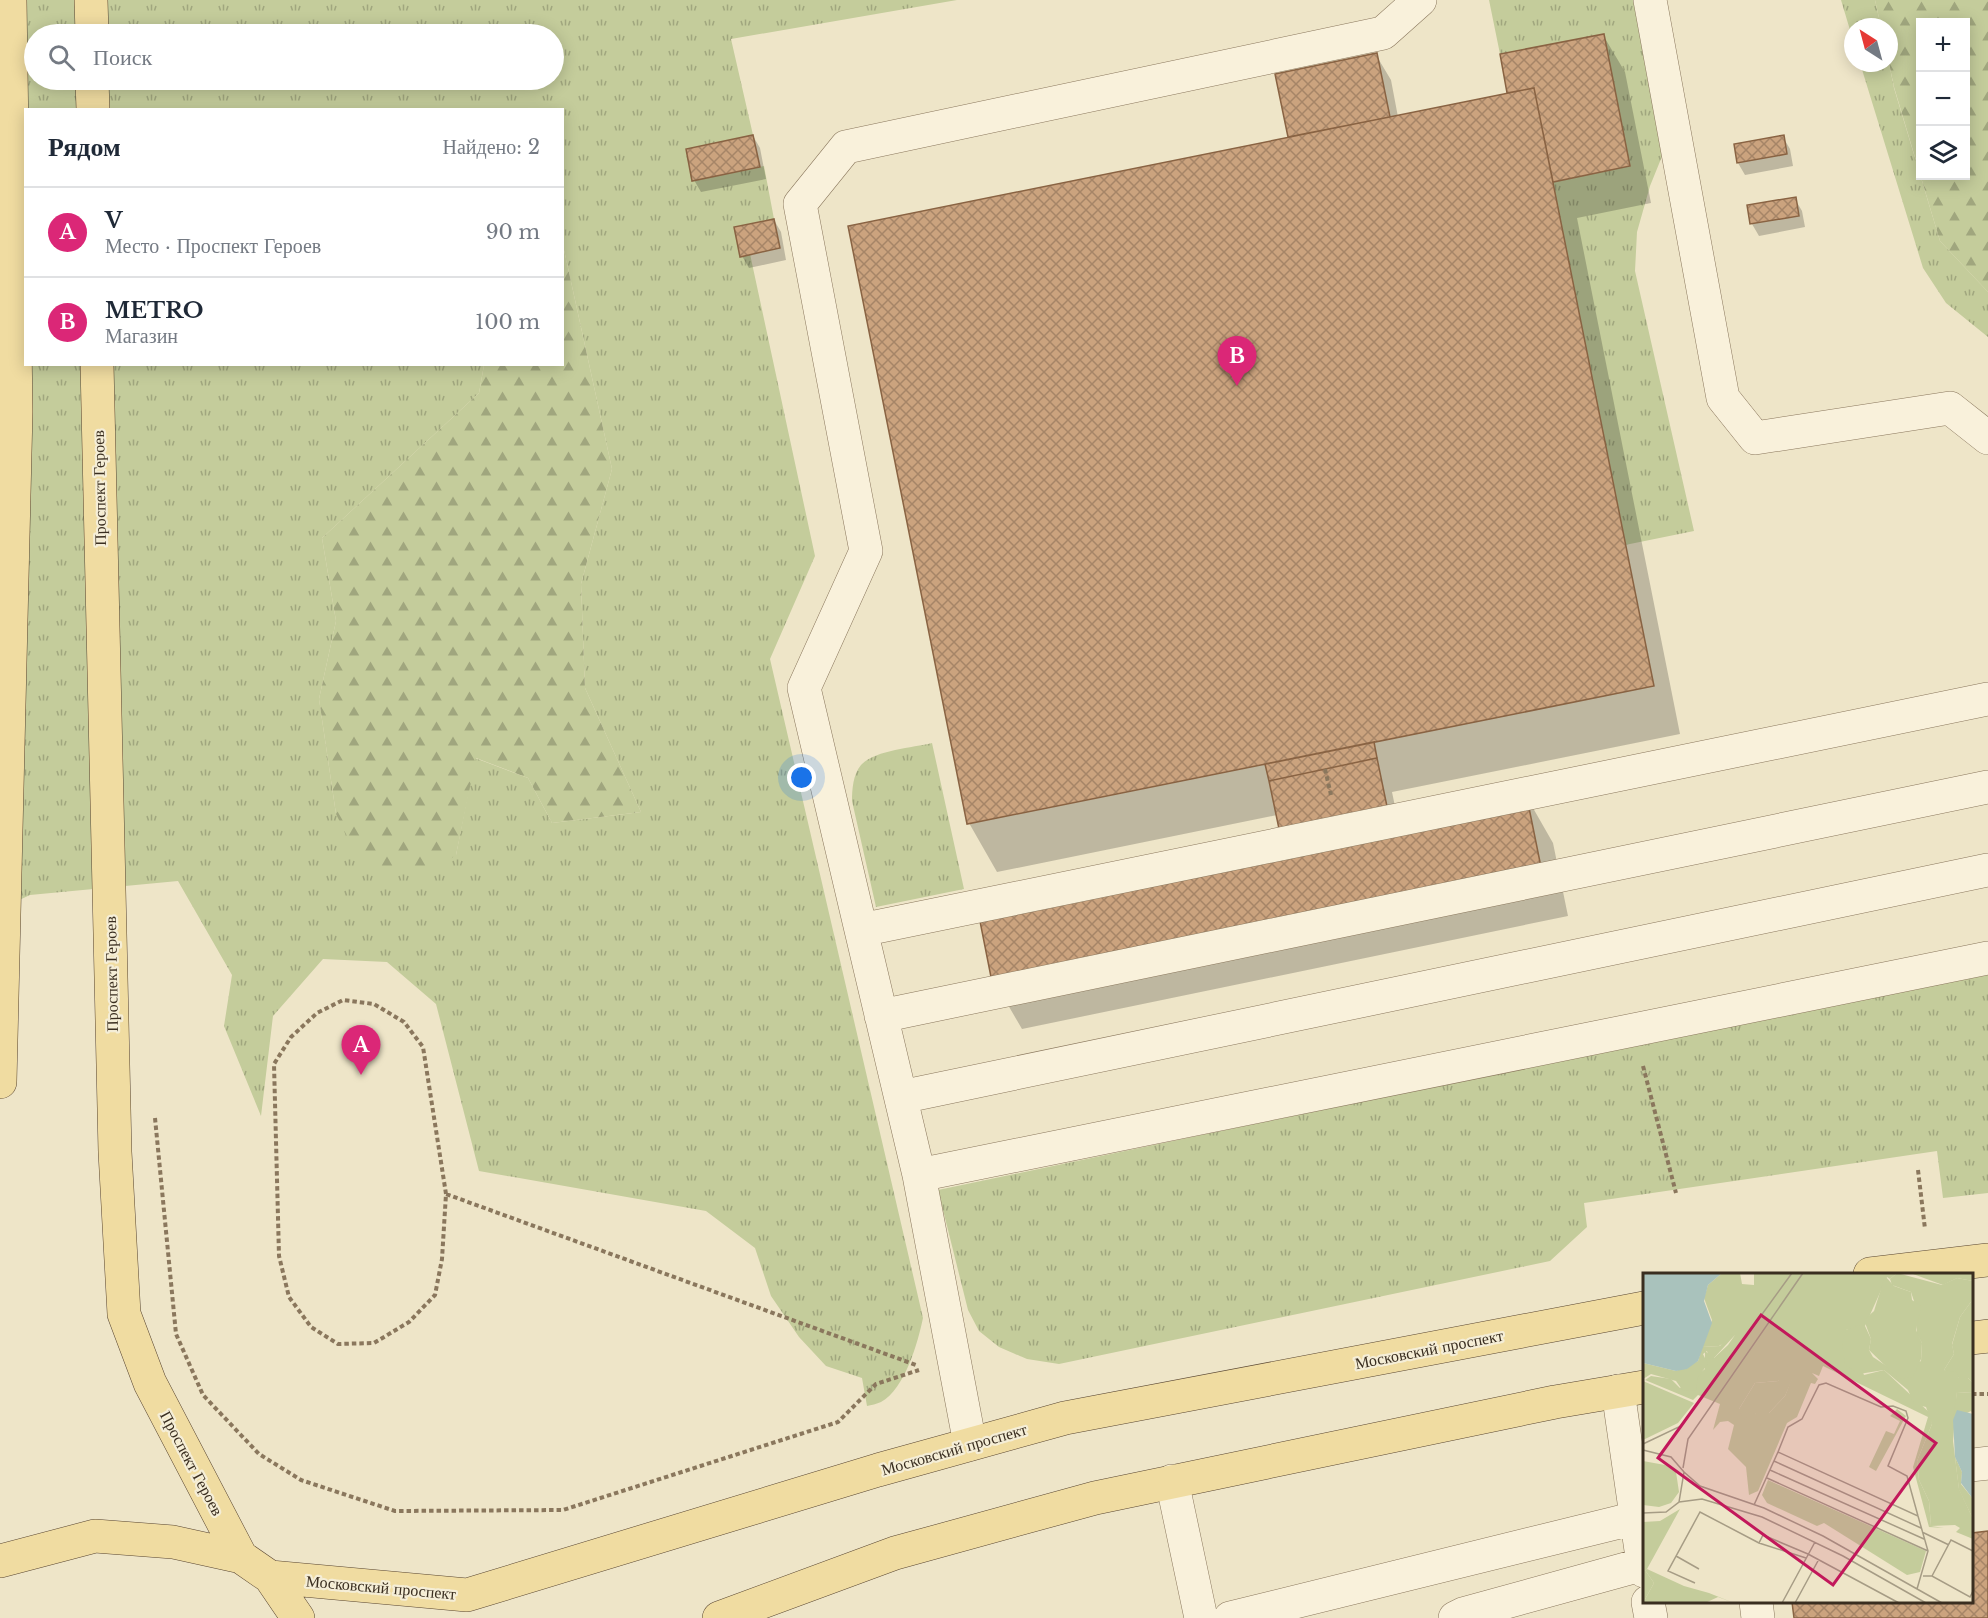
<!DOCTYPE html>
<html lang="ru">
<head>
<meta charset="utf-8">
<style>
	body { margin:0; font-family:"Libre Baskerville",serif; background:#f6f6f7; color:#1f2937 }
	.controls { position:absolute; right:18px; top:18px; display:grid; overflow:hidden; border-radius:0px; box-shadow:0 3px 15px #0003 }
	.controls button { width:54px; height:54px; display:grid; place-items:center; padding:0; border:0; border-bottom:2px solid #e0e1e3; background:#fff; color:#1f2937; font:30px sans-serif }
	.compass { position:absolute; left:1844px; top:18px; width:54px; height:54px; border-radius:50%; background:#fff; box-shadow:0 3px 15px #0003; rotate:324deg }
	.you { position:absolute; left:802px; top:778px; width:21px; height:21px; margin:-15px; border:4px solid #fff; border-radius:50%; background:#1a73e8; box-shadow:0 0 0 9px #1a73e833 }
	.badge { display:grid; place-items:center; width:39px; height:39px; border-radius:50%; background:#db2777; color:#fff; font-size:20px; font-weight:700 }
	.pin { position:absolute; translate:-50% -50px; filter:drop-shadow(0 2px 3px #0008) }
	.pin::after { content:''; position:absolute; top:32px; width:21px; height:18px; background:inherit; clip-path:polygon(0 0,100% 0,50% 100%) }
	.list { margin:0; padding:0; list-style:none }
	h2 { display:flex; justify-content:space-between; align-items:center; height:78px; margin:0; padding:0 24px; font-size:26px }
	h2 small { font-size:20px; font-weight:400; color:#747a83 }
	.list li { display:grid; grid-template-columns:39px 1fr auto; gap:18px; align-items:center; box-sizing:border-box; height:90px; padding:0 24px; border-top:2px solid #e0e1e3 }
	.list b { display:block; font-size:22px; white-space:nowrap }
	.list p { margin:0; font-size:20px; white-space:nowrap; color:#747a83 }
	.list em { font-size:20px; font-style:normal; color:#747a83 }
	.icon { flex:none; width:33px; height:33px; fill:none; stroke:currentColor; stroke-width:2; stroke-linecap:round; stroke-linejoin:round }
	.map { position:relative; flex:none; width:1988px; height:1618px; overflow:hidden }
	.search { position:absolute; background:#fff; box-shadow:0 3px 15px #0003; left:24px; top:24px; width:540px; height:66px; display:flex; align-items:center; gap:15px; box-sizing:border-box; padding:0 21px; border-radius:33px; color:#747a83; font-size:22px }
	.panel { position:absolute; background:#fff; box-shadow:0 3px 15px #0003; left:24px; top:108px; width:540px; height:258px; border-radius:0px }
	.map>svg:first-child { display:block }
	.grass { fill:url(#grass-tufts); fill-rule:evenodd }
	.forest { fill:url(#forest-firs); fill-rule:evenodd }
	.shadow { fill:#0003 }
	.building { fill:url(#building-cross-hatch); stroke:#896343; stroke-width:1.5 }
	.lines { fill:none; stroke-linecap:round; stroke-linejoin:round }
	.minor-casing { stroke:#8a775d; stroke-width:34 }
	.major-casing { stroke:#584531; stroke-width:34 }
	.path { stroke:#8a775d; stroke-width:4; stroke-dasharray:4.5 3; stroke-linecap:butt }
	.minor { stroke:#f9f1db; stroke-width:33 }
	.major { stroke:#f0dca1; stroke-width:33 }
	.labels { text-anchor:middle; stroke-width:4.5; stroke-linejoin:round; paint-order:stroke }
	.street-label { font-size:16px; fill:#3a2e20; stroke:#f5eed7 }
	.inset-road { fill:none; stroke:#a69c85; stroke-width:1.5 }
	.view { fill:#c2185b; fill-opacity:0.15; stroke:#c2185b; stroke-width:3 }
	.inset-edge { fill:none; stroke:#3a2e20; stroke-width:3 }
</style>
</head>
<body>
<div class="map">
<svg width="1988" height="1618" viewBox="0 0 1988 1618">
	<defs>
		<pattern id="grass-tufts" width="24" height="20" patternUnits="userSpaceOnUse" patternTransform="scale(1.5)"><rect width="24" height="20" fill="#c4cc9b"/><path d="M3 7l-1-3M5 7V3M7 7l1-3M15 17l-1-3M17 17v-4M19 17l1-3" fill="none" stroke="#a0a67e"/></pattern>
		<pattern id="forest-firs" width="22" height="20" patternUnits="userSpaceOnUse" patternTransform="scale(1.5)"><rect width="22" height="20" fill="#c4cc9b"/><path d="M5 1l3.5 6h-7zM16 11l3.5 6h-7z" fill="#a0a67e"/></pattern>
		<pattern id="building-cross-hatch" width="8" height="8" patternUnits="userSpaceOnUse" patternTransform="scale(1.5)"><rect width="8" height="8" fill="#cba37e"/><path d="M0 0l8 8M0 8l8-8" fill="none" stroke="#a68567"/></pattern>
	</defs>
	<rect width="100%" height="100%" fill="#eee5c8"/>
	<path class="grass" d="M0 0H957L731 39 753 135 686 149 693 181 764 166 774 219 734 227 750 254 815 556 770 659 923 1318C918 1342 905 1389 881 1402 877 1404 871 1405 867 1406L862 1378 826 1366 799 1337 771 1296 755 1248 706 1211 479 1171 436 1004 387 962 323 959 273 1016 261 1116 224 1026 232 975 178 881 30 895 0 909ZM34 34H554V80H34ZM26 110H562L563 245 612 469 581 584 585 688 641 812 552 823 528 778 475 758 456 855 336 814 319 699 336 621 322 538 479 393 484 365 26 364Z
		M1489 0H1635L1665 149 1650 186 1637 232 1635 271 1694 531 1625 545 1553 182 1630 166 1604 34 1500 54Z
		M1841 0H1875L1881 27H1853V40Z
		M1860 63H1889L1894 88 1940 241 1988 292V337L1946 303 1923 268Z
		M932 743 964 889 876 907 852 801C852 790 853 774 861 765 875 750 912 748 932 743Z
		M1988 971V1193L1943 1198 1937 1151 1584 1203 1587 1227 1550 1261 1059 1364 1027 1359 999 1347 979 1331 968 1310 938 1190Z"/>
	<path class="forest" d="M1875 0H1988V292L1940 241 1894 87 1889 63V27H1881ZM1920 22H1966V176H1920Z
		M563 245 612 469 581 584 585 688 641 812 552 823 528 778 476 758 456 855 428 875 360 862 336 814 319 699 336 621 322 538 479 393 484 365 562 364Z"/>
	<path class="shadow" d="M1603 35 1625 72 1651 203 1577 218 1680 734 1392 792 1398 821 1525 794 1553 843 1568 916 1022 1029 994 981 1284 844 1277 815 997 872 969 823 1289 139 1277 75 1376 55 1391 80 1398 117 1510 94 1509 92Z
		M753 136 760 148 766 179 701 192 694 180Z
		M1783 137 1790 149 1793 166 1745 175 1738 163Z
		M1795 199 1802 211 1805 227 1759 236 1752 224 1748 207Z
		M774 220 781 232 786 260 749 268 742 256Z
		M1988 1533V1618H1795L1794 1602H1972V1535Z"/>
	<path class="building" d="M1604 34 1630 166 1553 182 1534 88 1507 93 1500 54Z
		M1377 53 1390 117 1288 137 1275 74Z
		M1534 88 1654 686 967 824 848 226Z
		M753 135 760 167 692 181 686 149Z
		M1784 135 1787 154 1737 163 1734 144Z
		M1796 197 1799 216 1750 224 1747 205Z
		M774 219 780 248 740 257 734 227Z
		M1374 742 1377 758 1269 781 1265 764Z
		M1377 758 1390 821 1282 843 1269 781Z
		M1526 793 1541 867 992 982 977 906Z
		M1988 1531V1618H1794L1792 1602H1972V1533Z"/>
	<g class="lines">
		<defs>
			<path id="minor" d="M1650 0 1723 398 1755 438 1950 408 1988 438
				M861 930 804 688 866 551 800 204 846 147 1383 33 1420 0
				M881 1016 1988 787
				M901 1097 1988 870
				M919 1175 1988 958
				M1618 1391 1644 1571
				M970 1444 919 1175 861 930 1988 699
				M1972 1465 1988 1463
				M1172 1481 1201 1618
				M1648 1602 1651 1618
				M1756 1602 1758 1618
				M1230 1618 1644 1516
				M1455 1618 1463 1614 1644 1564"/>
			<path id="major" d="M91 0 92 34
				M92 80 93 110
				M97 364 115 1152 124 1314 150 1383 241 1557
				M0 1082 16 411 10 0
				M1870 1274 1988 1260
				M1972 1338 1988 1336
				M0 1561 95 1536 173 1542 241 1557 270 1577 298 1618
				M270 1577 467 1595 878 1470 1065 1418 1644 1308
				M719 1618 895 1553 1095 1498 1555 1402 1644 1387"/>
		</defs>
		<use href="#minor" class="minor-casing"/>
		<use href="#major" class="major-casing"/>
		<path class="path" d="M1325 769 1331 795
			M1643 1066 1676 1193
			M155 1118 176 1334 203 1395 259 1454 301 1480 395 1511 563 1510 838 1422 876 1384 919 1370
			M1918 1170 1925 1229
			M446 1194 423 1047 404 1022 374 1004 343 1000 317 1013 291 1037 274 1064 279 1256 289 1297 311 1327 338 1344 374 1343 409 1322 435 1295 442 1259 446 1194 916 1365
			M1972 1394H1988"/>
		<use href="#minor" class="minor"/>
		<use href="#major" class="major"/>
	</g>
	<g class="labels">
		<g class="street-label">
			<text transform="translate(99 488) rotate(-91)" y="6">Проспект Героев</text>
			<text transform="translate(111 974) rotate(-91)" y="6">Проспект Героев</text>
			<text transform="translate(1429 1349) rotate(-11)" y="6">Московский проспект</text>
			<text transform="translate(954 1449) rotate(-16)" y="6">Московский проспект</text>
			<text transform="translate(192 1463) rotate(62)" y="6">Проспект Героев</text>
			<text transform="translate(381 1587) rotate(5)" y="6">Московский проспект</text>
		</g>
	</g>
	<g transform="translate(1643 1273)">
		<rect width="330" height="330" fill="#eee5c8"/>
		<path d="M79 0H97L99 11 111 12V0H330V8L314 5 300 12 270 1 254 0 247 6 244 4 222 53 203 57 221 102 241 97 288 141 289 151 274 188 276 207 286 228 288 253 301 255 286 254 270 194 285 144 180 93 176 103 169 100 175 106 172 111 168 110 154 144 144 150 115 218 106 222 103 194 85 176 91 152 85 148 77 149 70 157 77 131 55 122 50 127 2 107 8 103 28 106 37 115 62 96V78L71 85 85 72 92 62 76 73 59 74 69 47 61 25 65 12ZM151 100 142 123 126 140 115 145 112 140 96 136 112 110 135 108ZM330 26V110L325 105H316L301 97 311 81 309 72 317 44ZM254 136 263 143 233 198 226 194 243 158 251 161 257 148 247 143ZM0 188 22 192 33 199 36 219 28 230 16 234 0 232ZM125 207 283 278 277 299 264 302 181 250 174 253 124 230 119 222ZM37 236 4 296 0 299V249L17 248Z" fill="#c4cc9b" fill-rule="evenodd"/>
		<path d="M254 0 299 12 314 5 330 8V26L317 44 309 71 311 81 301 97 313 99 316 105H325L330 110V120L314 119 310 168 316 216 330 246V266L313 259 317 255 312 252 288 253 286 228 276 207 274 188 289 151 283 134 271 131 265 117 241 97 216 101 202 92 199 69 203 57 215 52 222 53 228 66 226 77 230 84 254 100 278 88 279 70 274 61 271 28 268 19 249 12 247 6ZM86 61 92 62 71 85 66 86 64 78 60 81 65 91 55 104 53 117 40 118 33 108 8 101 0 106V90L33 98 55 88 59 74 77 73ZM143 100H152L142 123 126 140 123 155 114 150 112 140 100 147 96 136 112 110 135 108ZM0 108 51 130 35 150 0 167ZM2 297 11 310 0 330V299Z" fill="#c4cc9b"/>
		<path d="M242 3 251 13 268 19 269 27 278 33 273 57 279 70 278 86 270 104 256 106 226 77 228 66 221 47 231 38ZM314 119 330 120V141L328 138 310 147ZM312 184 319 199 318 211 330 226V246L316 217ZM4 296 41 313 66 320 91 330 75 324 62 330H0L11 310 2 297Z" fill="#c4cc9b"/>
		<path d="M0 0H79L65 12 61 28 69 50 55 88 44 96 33 98 0 90ZM314 137 330 141V226L318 210 319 199 312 184 310 147Z" fill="#a9c2bc"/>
		<path class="inset-road" d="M0 171 38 153 149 0M0 177 28 184 41 199 36 229 23 239 0 240M135 179 145 154 159 146 176 112 183 110 238 134 250 133 263 138 265 145 245 193 264 203 275 243M131 188 278 255M40 195 45 166 160 0M127 197 281 266M41 199 57 213 121 235 180 263 299 330M124 205 285 278M36 229 59 226 119 244 200 283 283 330M111 232 135 179 275 243 285 278 274 316M279 259 306 272M33 283 56 296M163 285 116 270 120 262 165 281 256 330M280 303H289L327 324 330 318M289 303 308 267 330 278M52 310 25 298 57 239 116 270M139 330 172 269M152 330 176 286"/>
		<path class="view" d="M118 42 293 170 190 312 15 185Z"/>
		<rect width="330" height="330" class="inset-edge"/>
	</g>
</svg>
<div class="controls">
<button>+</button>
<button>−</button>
<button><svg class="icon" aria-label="layers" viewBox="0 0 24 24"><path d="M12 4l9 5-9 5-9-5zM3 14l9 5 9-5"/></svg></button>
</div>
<svg class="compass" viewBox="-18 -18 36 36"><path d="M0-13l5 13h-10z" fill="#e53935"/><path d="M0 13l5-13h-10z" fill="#747a83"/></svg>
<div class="you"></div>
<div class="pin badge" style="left:361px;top:1075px">A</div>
<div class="pin badge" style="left:1237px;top:386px">B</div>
<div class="search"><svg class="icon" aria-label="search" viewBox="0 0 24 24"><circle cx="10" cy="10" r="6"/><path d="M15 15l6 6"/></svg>Поиск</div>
<section class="panel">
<h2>Рядом<small>Найдено: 2</small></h2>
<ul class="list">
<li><span class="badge">A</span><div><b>V</b><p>Место · Проспект Героев</p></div><em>90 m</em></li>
<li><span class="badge">B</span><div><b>METRO</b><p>Магазин</p></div><em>100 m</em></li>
</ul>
</section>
</div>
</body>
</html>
